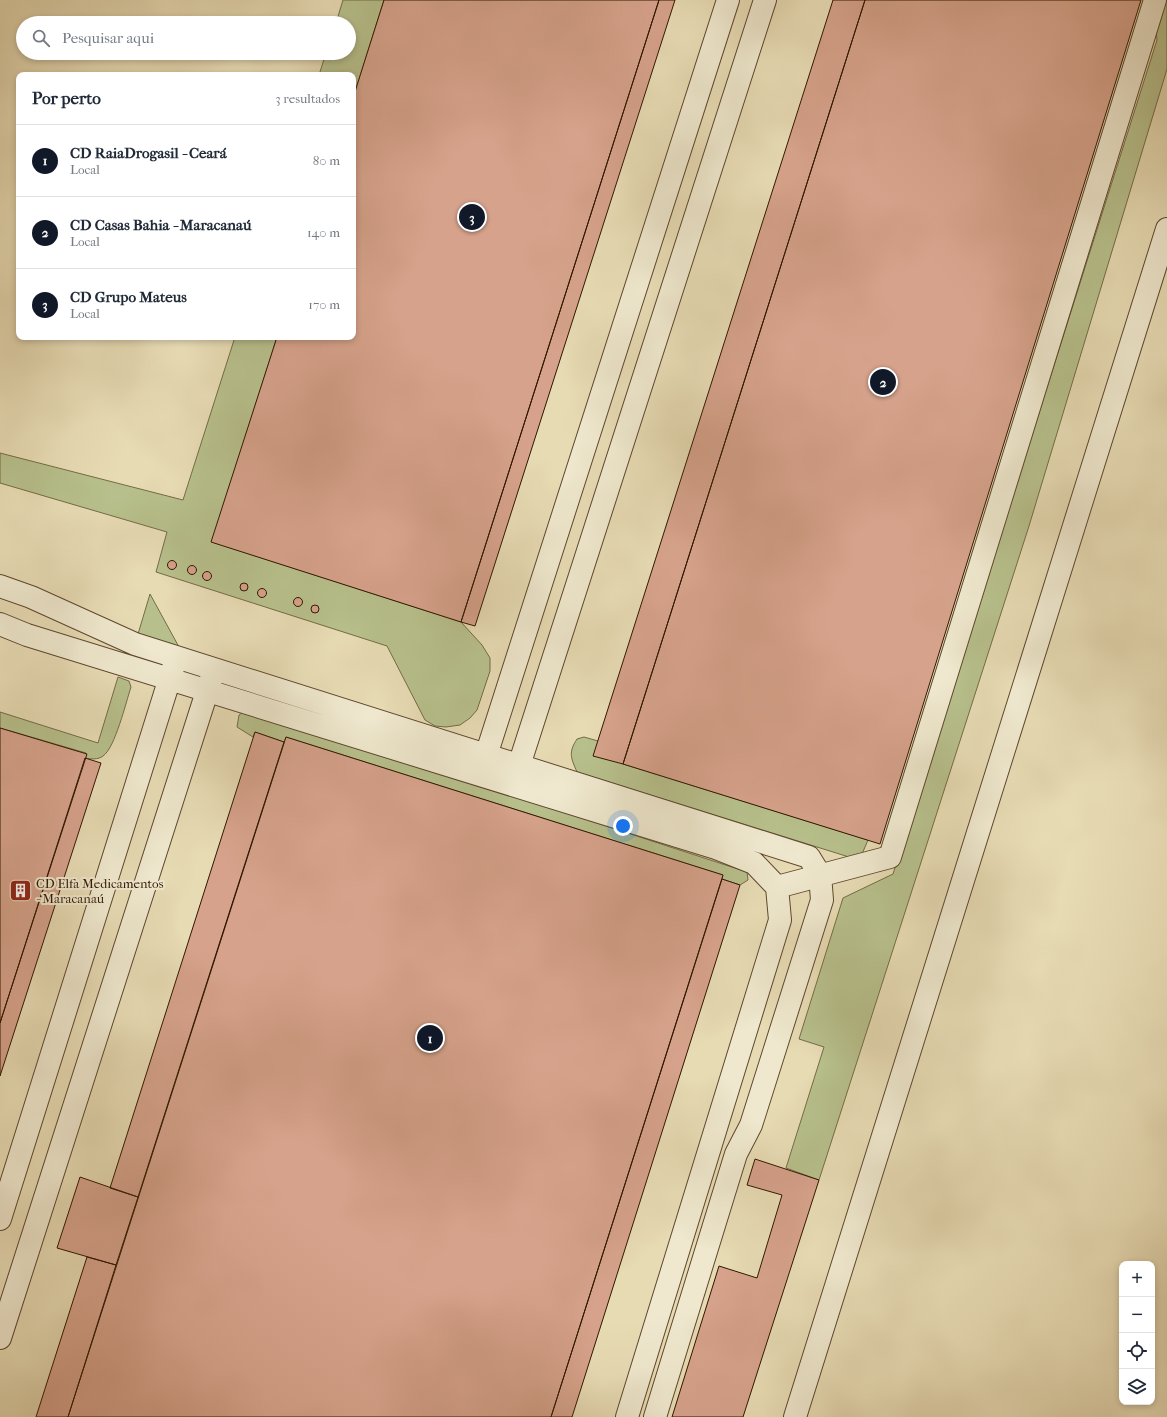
<!DOCTYPE html>
<html lang="pt">
<head>
<meta charset="utf-8">
<style>
	body { margin:0; font-family:"IM FELL French Canon",serif; background:#f2f2f3; color:#1f2937 }
	.controls { position:absolute; right:12px; bottom:12px; display:grid; overflow:hidden; border-radius:8px; box-shadow:0 2px 6px #0003 }
	.controls button { width:36px; height:36px; display:grid; place-items:center; padding:0; border:0; border-bottom:1px solid #e0e1e3; background:#fff; color:#1f2937; font:20px sans-serif }
	.you { position:absolute; left:623px; top:826px; width:14px; height:14px; margin:-10px; border:3px solid #fff; border-radius:50%; background:#1a73e8; box-shadow:0 0 0 6px #1a73e833 }
	.badge { display:grid; place-items:center; width:26px; height:26px; border-radius:50%; background:#111827; color:#fff; font-size:13px; font-weight:700 }
	.pin { position:absolute; translate:-50% -50%; border:2px solid #fff; box-shadow:0 1px 4px #0006 }
	.list { margin:0; padding:0; list-style:none }
	h2 { display:flex; justify-content:space-between; align-items:center; height:52px; margin:0; padding:0 16px; font-size:17px }
	h2 small { font-size:13px; font-weight:400; color:#747a83 }
	.list li { display:grid; grid-template-columns:26px 1fr auto; gap:12px; align-items:center; box-sizing:border-box; height:72px; padding:0 16px; border-top:1px solid #e0e1e3 }
	.list b { display:block; font-size:15px; white-space:nowrap }
	.list p { margin:0; font-size:13px; white-space:nowrap; color:#747a83 }
	.list em { font-size:13px; font-style:normal; color:#747a83 }
	.icon { flex:none; width:22px; height:22px; fill:none; stroke:currentColor; stroke-width:2; stroke-linecap:round; stroke-linejoin:round }
	.map { position:relative; flex:none; width:1167px; height:1417px; overflow:hidden }
	.search { position:absolute; background:#fff; box-shadow:0 2px 6px #0003; left:16px; top:16px; width:340px; height:44px; display:flex; align-items:center; gap:10px; box-sizing:border-box; padding:0 14px; border-radius:22px; color:#747a83; font-size:15px }
	.panel { position:absolute; background:#fff; box-shadow:0 2px 6px #0003; left:16px; top:72px; width:340px; height:268px; border-radius:8px }
	.map>svg:first-child { display:block }
	.green { fill:#b7c08c; stroke:#746b46 }
	.building { fill:#d6a28b; stroke:#301600 }
	.lines { fill:none; stroke-linecap:round; stroke-linejoin:round }
	.minor-casing { stroke:#5e472d; stroke-width:24 }
	.minor { stroke:#efe8ce; stroke-width:22 }
	.labels { text-anchor:middle; stroke-width:4; stroke-linejoin:round; paint-order:stroke }
	.poi-label { font-size:13px; fill:#301600; stroke:#efe8ce; text-anchor:start }
</style>
</head>
<body>
<div class="map">
<svg width="1167" height="1417" viewBox="0 0 1167 1417">
	<rect width="100%" height="100%" fill="#e7dbb4"/>
	<filter id="stains"><feTurbulence type="fractalNoise" baseFrequency=".005" numOctaves="4"/><feColorMatrix values="0 0 0 0 .2 0 0 0 0 .09 0 0 0 0 .02 0 0 0 .5 -.17"/></filter>
	<radialGradient id="worn" r=".72"><stop offset=".6" stop-color="#630" stop-opacity="0"/><stop offset="1" stop-color="#630" stop-opacity=".3"/></radialGradient>
	<path class="green" d="M343 0H384L353 98V75H319L326 53H349V23H336Z
		M1165 0H1167V69L1029 526 819 1180 786 1168 824 1047 799 1039 843 898 893 874 1157 40 1156 30Z
		M235 337H277L212 542 461 622 482 645 490 658V671L477 710 470 718 460 725 446 727 435 726 425 720 387 646 156 572 167 532 0 483V453L183 500Z
		M150 594 179 647 138 634Z
		M118 677 129 681 131 687C126 702 115 748 103 756 98 760 91 759 85 758L86 753 0 728V712L98 743Z
		M247 709 747 872 748 880 740 885 722 879 723 875 286 737 284 742 255 732 253 737 237 727 239 715Z
		M584 737 598 741 623 764 868 840 862 854 849 857 577 772C571 758 568 753 577 739Z"/>
	<path class="building" d="M384 0H659L461 622 211 542 277 337H353V98Z
		M659 0H675L475 626 461 622Z
		M833 0H865L623 764 593 756Z
		M865 0H1141L880 844 623 764Z
		M167.5 565a4.5 4.5 0 1 1 9 0a4.5 4.5 0 1 1-9 0Z
		M187.5 570a4.5 4.5 0 1 1 9 0a4.5 4.5 0 1 1-9 0Z
		M202.5 576a4.5 4.5 0 1 1 9 0a4.5 4.5 0 1 1-9 0Z
		M240 587a4 4 0 1 1 8 0a4 4 0 1 1-8 0Z
		M257.5 593a4.5 4.5 0 1 1 9 0a4.5 4.5 0 1 1-9 0Z
		M293.5 602a4.5 4.5 0 1 1 9 0a4.5 4.5 0 1 1-9 0Z
		M311 609a4 4 0 1 1 8 0a4 4 0 1 1-8 0Z
		M0 728 87 754 0 1023Z
		M255 732 284 742 138 1197 110 1188Z
		M286 737 723 875 551 1417H68Z
		M85 758 101 763 0 1076V1023Z
		M722 879 740 885 572 1417H551Z
		M755 1159 819 1180 743 1417H672L719 1266 757 1278 782 1195 747 1185Z
		M80 1177 138 1197 116 1265 57 1248Z
		M87 1257 116 1265 68 1417H36Z"/>
	<g class="lines">
		<defs>
			<path id="minor" d="M0 586 31 597 135 644 809 857 820 875 822 900 751 1125 736 1154 655 1417
				M0 624 27 635 716 848 754 863 777 887 780 920 627 1417
				M482 768 728 0
				M515 778 765 0
				M777 887 890 857 1155 0
				M0 1219 174 665
				M0 1338 212 676
				M795 1417 1167 229"/>
		</defs>
		<use href="#minor" class="minor-casing"/>
		<use href="#minor" class="minor"/>
	</g>
	<defs>
		<symbol id="building-square" viewBox="-11 -11 22 22"><rect x="-9" y="-9" width="18" height="18" rx="4" fill="#8f2418" stroke="#efe8ce"/><path d="M-4-6H4V6H1V3H-1V6H-4ZM-2.5-4.3h1.7v1.8h-1.7ZM.8-4.3h1.7v1.8H.8ZM-2.5-1h1.7V.8h-1.7ZM.8-1h1.7V.8H.8Z" fill="#fff"/></symbol>
	</defs>
	<g fill-rule="evenodd">
		<use href="#building-square" x="8" y="878" width="25" height="25"/>
	</g>
	<g class="labels">
		<g class="poi-label">
			<text x="36" y="888">CD Elfa Medicamentos<tspan x="36" dy="15">- Maracanaú</tspan></text>
		</g>
	</g>
	<rect width="100%" height="100%" filter="url(#stains)"/>
	<rect width="100%" height="100%" fill="url(#worn)"/>
</svg>
<div class="controls">
<button>+</button>
<button>−</button>
<button><svg class="icon" aria-label="locate" viewBox="0 0 24 24"><circle cx="12" cy="12" r="6"/><path d="M12 2v4M12 18v4M2 12h4M18 12h4"/></svg></button>
<button><svg class="icon" aria-label="layers" viewBox="0 0 24 24"><path d="M12 4l9 5-9 5-9-5zM3 14l9 5 9-5"/></svg></button>
</div>
<div class="you"></div>
<div class="pin badge" style="left:430px;top:1038px">1</div>
<div class="pin badge" style="left:883px;top:382px">2</div>
<div class="pin badge" style="left:472px;top:217px">3</div>
<div class="search"><svg class="icon" aria-label="search" viewBox="0 0 24 24"><circle cx="10" cy="10" r="6"/><path d="M15 15l6 6"/></svg>Pesquisar aqui</div>
<section class="panel">
<h2>Por perto<small>3 resultados</small></h2>
<ul class="list">
<li><span class="badge">1</span><div><b>CD RaiaDrogasil - Ceará</b><p>Local</p></div><em>80 m</em></li>
<li><span class="badge">2</span><div><b>CD Casas Bahia - Maracanaú</b><p>Local</p></div><em>140 m</em></li>
<li><span class="badge">3</span><div><b>CD Grupo Mateus</b><p>Local</p></div><em>170 m</em></li>
</ul>
</section>
</div>
</body>
</html>
